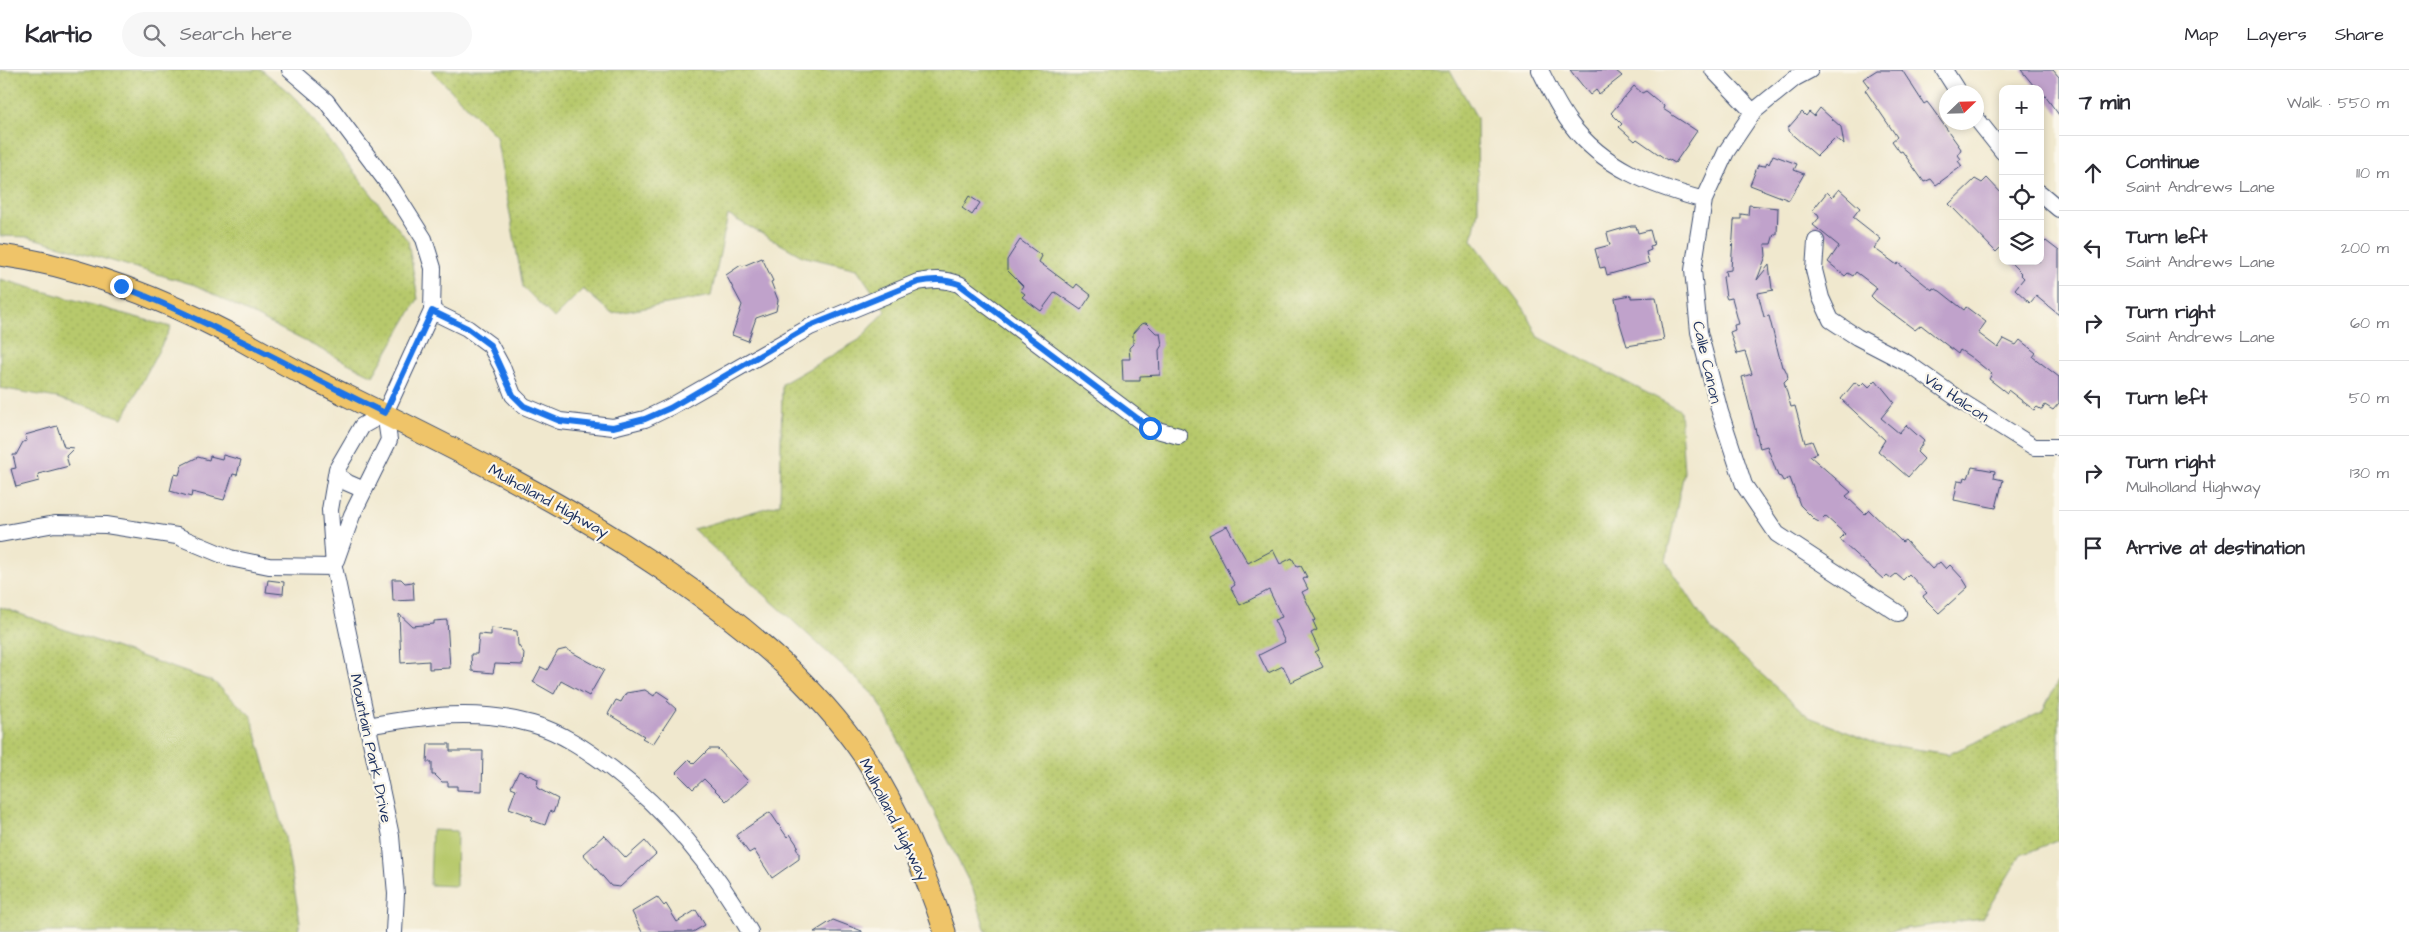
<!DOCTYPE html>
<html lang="en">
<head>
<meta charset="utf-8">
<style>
	body { margin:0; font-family:"Architects Daughter",sans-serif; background:#f7f7f7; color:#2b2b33 }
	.controls { position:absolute; right:15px; top:15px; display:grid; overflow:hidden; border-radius:10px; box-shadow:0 2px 8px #0003 }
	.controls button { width:45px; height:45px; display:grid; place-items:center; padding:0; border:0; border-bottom:1px solid #e1e1e2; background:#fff; color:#2b2b33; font:25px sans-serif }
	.compass { position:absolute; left:1939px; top:15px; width:45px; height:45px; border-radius:50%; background:#fff; box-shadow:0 2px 8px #0003; rotate:67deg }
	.stop { position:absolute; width:15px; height:15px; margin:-11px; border:4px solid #1a73e8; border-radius:50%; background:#fff }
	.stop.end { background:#1a73e8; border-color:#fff; box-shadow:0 1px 5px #0008 }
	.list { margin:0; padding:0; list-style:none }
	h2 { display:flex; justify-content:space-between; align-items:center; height:65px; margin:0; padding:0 20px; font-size:21px }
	h2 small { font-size:16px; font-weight:400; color:#7c7c81 }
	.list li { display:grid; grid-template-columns:32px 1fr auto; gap:15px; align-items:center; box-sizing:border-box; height:75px; padding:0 20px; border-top:1px solid #e1e1e2 }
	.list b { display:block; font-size:19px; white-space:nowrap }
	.list p { margin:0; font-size:16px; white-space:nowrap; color:#7c7c81 }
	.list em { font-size:16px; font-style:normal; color:#7c7c81 }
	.icon { flex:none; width:28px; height:28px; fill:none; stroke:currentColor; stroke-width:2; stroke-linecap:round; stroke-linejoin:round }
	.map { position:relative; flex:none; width:2059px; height:862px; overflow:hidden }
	header { display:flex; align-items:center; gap:30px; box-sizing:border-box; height:70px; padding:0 25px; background:#fff; border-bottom:1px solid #e1e1e2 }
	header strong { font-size:24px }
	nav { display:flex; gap:28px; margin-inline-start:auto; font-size:18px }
	.search { width:350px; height:45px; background:#f7f7f7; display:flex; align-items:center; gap:12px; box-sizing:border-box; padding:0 18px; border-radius:28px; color:#7c7c81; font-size:19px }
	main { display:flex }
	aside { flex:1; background:#fff }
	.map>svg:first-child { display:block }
	.grass { fill:url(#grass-dots); stroke:#697c65 }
	.green { fill:#b7c96c; stroke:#697c65 }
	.building { fill:#c0a2cb }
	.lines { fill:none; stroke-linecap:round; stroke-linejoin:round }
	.minor-casing { stroke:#3b4b6f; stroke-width:18 }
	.major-casing { stroke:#3b4b6f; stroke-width:23 }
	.minor { stroke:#fff; stroke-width:16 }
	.major { stroke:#efc469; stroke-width:21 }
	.route { stroke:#1a73e8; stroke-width:6 }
	.labels { text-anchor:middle; stroke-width:4.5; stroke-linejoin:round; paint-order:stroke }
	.street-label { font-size:16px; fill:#1b2f5e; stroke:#fbf7ec }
</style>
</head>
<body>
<header>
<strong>Kartio</strong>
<div class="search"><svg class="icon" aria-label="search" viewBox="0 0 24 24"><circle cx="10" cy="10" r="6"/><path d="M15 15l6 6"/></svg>Search here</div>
<nav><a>Map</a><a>Layers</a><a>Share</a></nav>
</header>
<main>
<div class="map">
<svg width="2059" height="862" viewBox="0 0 2059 862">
	<defs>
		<pattern id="grass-dots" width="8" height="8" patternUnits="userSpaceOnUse" patternTransform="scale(1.25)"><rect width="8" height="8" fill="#b7c96c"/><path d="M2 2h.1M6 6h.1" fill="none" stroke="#9dad60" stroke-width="1.8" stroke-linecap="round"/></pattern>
	</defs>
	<rect width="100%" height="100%" fill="#fbf7ec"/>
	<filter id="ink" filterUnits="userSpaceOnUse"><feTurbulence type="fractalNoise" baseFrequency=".02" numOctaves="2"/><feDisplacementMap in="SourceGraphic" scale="10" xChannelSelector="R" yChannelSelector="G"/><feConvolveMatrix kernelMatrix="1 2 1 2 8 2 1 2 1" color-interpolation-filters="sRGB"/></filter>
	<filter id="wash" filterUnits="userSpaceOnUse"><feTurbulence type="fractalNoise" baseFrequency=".0096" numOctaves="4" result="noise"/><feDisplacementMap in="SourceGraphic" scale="20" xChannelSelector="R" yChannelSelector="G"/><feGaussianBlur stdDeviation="1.12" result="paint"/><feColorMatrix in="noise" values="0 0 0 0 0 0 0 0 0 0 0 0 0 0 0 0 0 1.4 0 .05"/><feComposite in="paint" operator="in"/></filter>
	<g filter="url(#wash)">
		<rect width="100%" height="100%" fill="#f0e8ce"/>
		<path class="grass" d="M0 0H262L297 29 408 171 418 229 373 306 195 215 29 167 0 166Z
			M431 0H1450L1477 48 1478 140 1472 170 1525 240 1537 266 1680 340 1684 402 1666 491 1709 557 1809 647 1875 673 1949 684 2042 642 2059 609V770L2021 785 1982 848 1883 862H986L974 822 877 628 693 459 780 434 782 314 859 270 886 241 857 199 802 186 728 145 711 226 612 244 583 219 554 248 523 217 496 66Z
			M0 209 171 257 123 348 57 328 0 318Z
			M0 537 214 612 251 646 285 767 300 851 298 862H0Z"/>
		<path class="green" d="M432 760 457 761 456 816 430 815Z"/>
		<g id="blocks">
			<path class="building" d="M1570 0H1615L1622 6 1599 24 1596 20 1590 25Z
				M1877 0H1902L1924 34 1927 32 1931 37 1961 79 1958 85 1961 89 1958 91 1962 96 1936 115 1931 109 1924 112 1902 81 1900 82 1892 71 1897 67 1865 20 1869 17 1863 9Z
				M2021 0H2053L2059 7V45L2040 19 2035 14 2034 16Z
				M1634 16 1642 23 1646 21 1664 36 1663 39 1697 61 1675 93 1668 89 1667 90 1637 69 1635 71 1619 57 1622 54 1611 43Z
				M1820 38 1841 57 1844 75 1835 68 1817 86 1788 61V58L1802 42 1806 46 1809 42 1814 46Z
				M1773 85 1797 94 1794 100 1804 104 1789 130 1750 115 1758 95 1765 96 1767 92 1769 94Z
				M1987 108 2003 125V175L1996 182 1949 134 1975 109 1982 113Z
				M1839 119 1860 138 1853 147 1881 169 1874 178 1897 195 1898 193 1932 220 1933 218 1940 221 1964 240 1966 237 1986 252 1978 263 1998 278 2004 269 2016 275 2020 270 2036 283 2033 287 2059 307V333L2053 340 2045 335 2042 340 2037 337 2034 340 2008 320 2007 323 1989 309 1992 304 1972 288 1960 280 1958 284 1921 255 1915 260 1876 231 1871 226 1877 218 1856 202 1853 206 1848 203 1845 206 1828 192 1839 176 1813 155 1819 148 1818 144 1812 141 1827 122 1832 127Z
				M969 126 980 133 972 145 962 138Z
				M1749 135 1778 138 1777 164H1774L1771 174H1765L1766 186 1757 210 1769 195 1772 219 1774 220 1758 223 1764 247 1769 246 1782 297H1784L1787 303 1788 308 1784 312 1791 337 1795 336 1805 373 1812 371 1817 383 1810 386 1851 422 1846 426 1865 444 1869 440 1902 472 1905 470 1932 499 1940 492 1946 499 1950 495 1963 509 1968 517 1939 543 1924 528 1923 526 1927 523 1909 504 1903 510 1896 504 1891 508 1887 505 1883 509 1845 475 1840 469 1845 464 1825 446 1819 452 1815 450 1800 435 1790 408 1783 411 1781 407 1778 406 1767 376 1760 378 1742 307 1752 304 1745 282 1737 284 1730 262 1735 260 1734 255 1739 254 1732 228 1727 229 1726 227 1723 207 1726 206 1725 201 1731 200 1734 151 1735 149H1741V144L1748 145Z
				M1631 156H1636L1638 163 1650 160 1654 175 1650 176 1651 180 1646 182 1649 193 1607 205 1605 197 1600 198 1595 179 1610 175 1607 163Z
				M1020 170 1042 186 1039 192 1074 218 1077 214 1091 225 1081 240 1055 222 1041 241 1022 227 1025 224 1020 220 1023 216 1007 200V190Z
				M2046 171 2059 181V245L2036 226 2030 233 2015 219 2024 208 2020 204 2021 203 2009 191H2040V177Z
				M762 188 773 211 771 212 778 230 776 241 756 248 748 271 732 265 742 235 726 205 741 195 743 196Z
				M1631 225V228L1656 227 1664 270 1627 276 1619 250 1615 228Z
				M1146 253 1156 263H1160L1162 275 1159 280 1160 305 1140 306V311H1123L1122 289H1130L1129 278 1133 274V263L1141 254Z
				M1876 310 1894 332 1881 348 1899 363 1906 355 1924 371 1917 382 1924 389 1908 407 1878 381 1885 370 1841 329 1855 312 1860 316 1864 312 1869 317Z
				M57 356 64 377 74 378 66 386 69 396 38 404 39 411 16 417 11 399 16 398 13 385H16L23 372 27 371 25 365Z
				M223 385 241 390 237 405 233 404 224 430 192 422 191 427 170 421 174 404 179 405 182 395 198 387 209 390 210 386 222 389Z
				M1972 397 1995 401 1994 408 2003 410 1996 438 1954 430 1958 410 1964 411 1965 407 1968 408Z
				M1227 456 1248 493 1273 480 1280 494 1292 488 1297 497 1301 496 1307 507 1303 509 1308 519 1302 522 1316 550 1313 551 1317 560 1311 563 1319 580 1315 582 1323 597 1291 612 1283 596 1268 603 1259 585 1285 572 1274 550 1282 547 1269 520 1240 535 1231 518 1235 515 1209 465Z
				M392 509H401L405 513 413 512 414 530 393 531Z
				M268 510 284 512 283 524 266 522Z
				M399 544 412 556 434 554V551L447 550 450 598 429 599V591L401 593Z
				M491 558 517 561 518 575 524 583 523 595 495 594 493 603 472 601 471 584H477L479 564 491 565Z
				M566 579 604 600 589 626 561 611 554 624 533 612 541 597 547 600 558 581Z
				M645 620 654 626 657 621 669 629 667 631 676 639 653 674 642 668 644 666 608 644 616 630 621 632 626 623Z
				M428 674H450V681H483L482 721 457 720V716H448V712H442L435 705H432V692H427Z
				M709 679H718L748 711 726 731 704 709 693 719 676 702 689 689 694 694Z
				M519 701 538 709 537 718 558 729 553 743 550 741 545 755 531 750 533 747 509 738 516 719 511 717Z
				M770 742 787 767 790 764 798 776 796 777 799 783V789L772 808 754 780 749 783 736 765Z
				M604 765 626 788 645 771 656 784 620 817 611 816 583 784Z
				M657 827 664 836 666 834 677 852 696 840 705 855 693 862H642L632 842Z
				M833 850 862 861V862H814Z"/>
		</g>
	</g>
	<g filter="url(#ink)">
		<use href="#blocks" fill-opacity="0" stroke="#3b4b6f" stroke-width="1"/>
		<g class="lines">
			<defs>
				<path id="minor" d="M290 0 326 31 393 120 424 169 433 198 432 241 385 343
					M1540 0C1549 18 1558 37 1570 53 1603 98 1653 116 1704 130
					M1713 0 1753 42
					M1810 0 1795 8 1753 42 1726 82 1704 130 1693 200 1699 262 1720 342 1744 415 1777 464 1898 543
					M1944 0 1958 22
					M1976 48 2003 82
					M2040 123 2059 139
					M1816 171 1814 200 1821 228 1831 250 1857 267 1907 293 1964 333 2034 377H2059
					M432 241 467 258 490 275 502 297 513 325 524 336 560 351 613 357 645 349 670 337 810 257 918 212C933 209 944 209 959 214L1150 358 1179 366
					M385 343 362 356 337 399 330 440 334 497 391 766 396 824 394 862
					M336 405 348 413 364 420
					M0 464 55 454 106 455 177 466 230 488 269 496 334 497
					M336 490 352 445 389 370 385 343
					M367 656C422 646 477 638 532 654 561 662 587 680 611 698 670 743 714 798 750 862"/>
				<path id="major" d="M0 185C82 196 161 228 234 266 257 279 280 292 303 304 430 367 558 427 675 508 746 557 815 614 864 686 899 739 925 802 945 862"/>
			</defs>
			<use href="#minor" class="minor-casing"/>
			<use href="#major" class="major-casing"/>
			<use href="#minor" class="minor"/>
			<use href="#major" class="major"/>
		</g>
	</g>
	<g class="lines" filter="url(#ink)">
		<path class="route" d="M121 216C212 252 297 301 385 343L432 241 467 258 490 275 513 325 524 336 560 351 613 357 645 349 670 338 810 256 918 212C933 209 944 209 959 214L1150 358"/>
	</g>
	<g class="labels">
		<g class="street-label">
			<text transform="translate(1708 292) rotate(77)" y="6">Calle Canon</text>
			<text transform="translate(1957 327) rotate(34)" y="6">Via Halcon</text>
			<text transform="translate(549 430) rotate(29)" y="6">Mulholland Highway</text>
			<text transform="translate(372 678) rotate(78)" y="6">Mountain Park Drive</text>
			<text transform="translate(895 749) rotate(63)" y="6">Mulholland Highway</text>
		</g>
	</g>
</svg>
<div class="controls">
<button>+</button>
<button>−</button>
<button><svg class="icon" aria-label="locate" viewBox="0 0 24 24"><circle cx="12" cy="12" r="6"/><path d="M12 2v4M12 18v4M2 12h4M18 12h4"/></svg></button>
<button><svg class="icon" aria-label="layers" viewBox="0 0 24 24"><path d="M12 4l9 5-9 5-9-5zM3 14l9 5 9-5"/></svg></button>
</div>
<svg class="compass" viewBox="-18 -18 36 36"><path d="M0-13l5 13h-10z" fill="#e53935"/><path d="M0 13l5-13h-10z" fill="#7c7c81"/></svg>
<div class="stop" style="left:1150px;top:358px"></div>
<div class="stop end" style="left:121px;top:216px"></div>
</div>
<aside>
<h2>7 min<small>Walk · 550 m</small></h2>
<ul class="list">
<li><svg class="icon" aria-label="ahead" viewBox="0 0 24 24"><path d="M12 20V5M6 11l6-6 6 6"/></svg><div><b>Continue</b><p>Saint Andrews Lane</p></div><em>110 m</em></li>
<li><svg class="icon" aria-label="left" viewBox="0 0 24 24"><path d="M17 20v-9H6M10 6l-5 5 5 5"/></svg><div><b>Turn left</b><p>Saint Andrews Lane</p></div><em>200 m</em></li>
<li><svg class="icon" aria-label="right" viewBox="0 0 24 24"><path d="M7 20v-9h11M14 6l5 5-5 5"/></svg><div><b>Turn right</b><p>Saint Andrews Lane</p></div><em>60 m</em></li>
<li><svg class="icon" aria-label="left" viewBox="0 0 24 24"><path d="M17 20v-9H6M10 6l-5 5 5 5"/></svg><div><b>Turn left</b></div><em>50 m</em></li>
<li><svg class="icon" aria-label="right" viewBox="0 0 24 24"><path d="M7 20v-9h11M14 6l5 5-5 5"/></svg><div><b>Turn right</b><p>Mulholland Highway</p></div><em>130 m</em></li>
<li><svg class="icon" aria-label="arrive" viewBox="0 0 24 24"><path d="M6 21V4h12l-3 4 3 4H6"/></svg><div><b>Arrive at destination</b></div></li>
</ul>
</aside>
</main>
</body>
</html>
